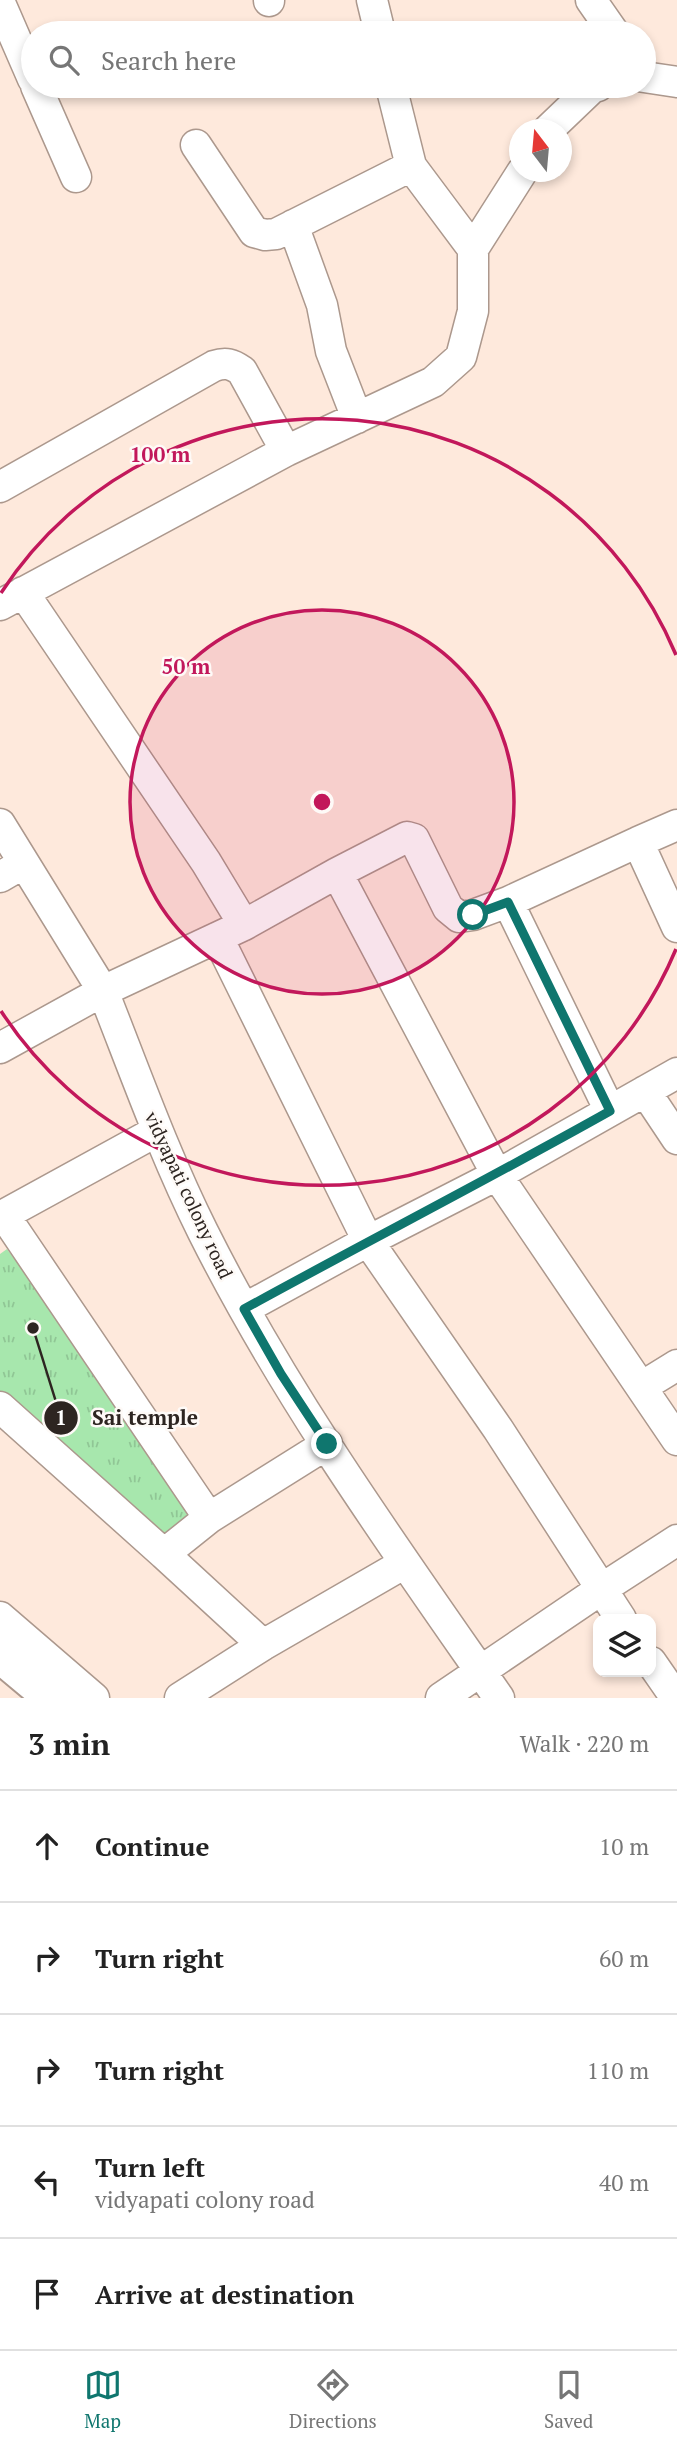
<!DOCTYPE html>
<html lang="en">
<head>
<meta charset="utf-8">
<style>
	body { margin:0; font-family:"PT Serif",serif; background:#f6f6f6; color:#222 }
	.controls { position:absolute; right:21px; bottom:21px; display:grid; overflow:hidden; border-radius:14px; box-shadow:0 4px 10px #0003 }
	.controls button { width:63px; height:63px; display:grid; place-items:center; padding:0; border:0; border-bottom:2px solid #e0e0e0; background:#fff; color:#222; font:35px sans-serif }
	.compass { position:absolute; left:509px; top:119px; width:63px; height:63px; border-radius:50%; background:#fff; box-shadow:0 4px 10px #0003; rotate:344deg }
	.stop { position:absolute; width:21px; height:21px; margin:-16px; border:5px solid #0f766e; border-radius:50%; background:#fff }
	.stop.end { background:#0f766e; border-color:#fff; box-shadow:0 2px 7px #0008 }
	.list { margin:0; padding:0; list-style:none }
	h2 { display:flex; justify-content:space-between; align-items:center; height:91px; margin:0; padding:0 28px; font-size:30px }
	h2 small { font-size:23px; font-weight:400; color:#767676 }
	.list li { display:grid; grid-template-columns:46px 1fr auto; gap:21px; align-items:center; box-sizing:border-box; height:112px; padding:0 28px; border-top:2px solid #e0e0e0 }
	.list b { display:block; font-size:26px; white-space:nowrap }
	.list p { margin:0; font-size:23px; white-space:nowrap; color:#767676 }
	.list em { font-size:23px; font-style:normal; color:#767676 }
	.icon { flex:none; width:38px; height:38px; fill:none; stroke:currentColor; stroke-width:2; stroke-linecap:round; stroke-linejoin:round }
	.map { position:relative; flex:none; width:677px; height:1698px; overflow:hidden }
	.search { position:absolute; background:#fff; box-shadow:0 4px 10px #0003; left:21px; right:21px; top:21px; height:77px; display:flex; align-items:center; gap:18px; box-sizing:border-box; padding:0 24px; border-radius:38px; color:#767676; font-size:26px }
	.sheet { height:651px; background:#fff }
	nav { display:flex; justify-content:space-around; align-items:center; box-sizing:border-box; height:98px; border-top:2px solid #e0e0e0; background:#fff; font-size:19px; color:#767676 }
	nav a { display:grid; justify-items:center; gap:4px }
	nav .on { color:#0f766e }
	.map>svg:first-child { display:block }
	.grass { fill:url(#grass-tufts) }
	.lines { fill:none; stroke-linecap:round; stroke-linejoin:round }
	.minor-casing { stroke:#ac988d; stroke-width:33 }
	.major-casing { stroke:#ac988d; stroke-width:42 }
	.minor { stroke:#fff; stroke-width:30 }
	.major { stroke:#fff; stroke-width:38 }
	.route { stroke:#0f766e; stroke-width:9 }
	.ring { fill:none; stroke:#c2185b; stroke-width:3.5 }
	.labels { text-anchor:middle; stroke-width:5; stroke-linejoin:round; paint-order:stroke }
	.street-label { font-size:19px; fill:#2d2521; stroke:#fefaf7 }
	.centre { fill:#c2185b; stroke:#fefaf7; stroke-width:3.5 }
	.ring-label { font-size:21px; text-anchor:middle; font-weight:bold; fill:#c2185b; stroke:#fefaf7; stroke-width:5; stroke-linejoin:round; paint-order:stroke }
	.leader { fill:none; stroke:#2d2521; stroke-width:2.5 }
	.callout-dot { fill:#2d2521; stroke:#fefaf7; stroke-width:2.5 }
	.mark-label { font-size:21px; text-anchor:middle; font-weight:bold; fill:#fff }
	.callout-label { font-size:21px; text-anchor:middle; font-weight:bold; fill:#2d2521; stroke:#fefaf7; stroke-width:5; stroke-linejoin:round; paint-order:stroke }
</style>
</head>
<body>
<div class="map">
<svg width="677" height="1698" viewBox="0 0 677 1698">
	<defs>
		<pattern id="grass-tufts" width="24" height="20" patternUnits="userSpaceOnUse" patternTransform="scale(1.75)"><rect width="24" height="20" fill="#a7e7ad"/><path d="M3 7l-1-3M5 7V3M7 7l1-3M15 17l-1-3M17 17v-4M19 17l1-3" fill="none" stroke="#90c695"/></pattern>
	</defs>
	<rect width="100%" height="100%" fill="#fee9dc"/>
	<path class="grass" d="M7 1249 201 1507 168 1545 0 1402V1254Z"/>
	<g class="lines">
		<defs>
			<path id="minor" d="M269 0V1
				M372 0 380 33
				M591 0 614 33
				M0 3 33 79
				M644 77 677 82
				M36 86 76 177
				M391 86 411 166 473 249
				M548 130 593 87 598 86
				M196 145 254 232 265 235 276 234 411 166
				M293 225 322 305 331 351 357 418
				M0 487 214 366C226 362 232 364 242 371L286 451
				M23 592 206 862 244 925
				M0 605 286 451 433 382 461 357 473 311V249L522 172
				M0 824 103 991 244 925 337 873 407 837 414 839 448 908 459 917 473 915 508 902 638 842 677 927
				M638 842 677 825
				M337 873 497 1175 677 1440
				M0 877 24 863
				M508 902 610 1111
				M218 938 368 1241 498 1429 621 1619
				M0 1048 103 991C135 1072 164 1154 203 1232 285 1396 394 1547 499 1698
				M645 1091 677 1139
				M4 1215 209 1518 327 1444
				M0 1217 157 1131
				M244 1309 368 1241 497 1175 677 1073
				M643 1386 677 1365
				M0 1407 164 1554 209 1518
				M164 1554 263 1645
				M0 1617 94 1698
				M651 1662 676 1698
				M180 1698 263 1645 405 1563
				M441 1698 600 1590 677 1540"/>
			<path id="major" d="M0 1653 54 1698"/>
		</defs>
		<use href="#minor" class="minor-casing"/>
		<use href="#major" class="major-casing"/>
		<use href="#minor" class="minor"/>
		<use href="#major" class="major"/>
	</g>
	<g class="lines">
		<path class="route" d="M327 1444 281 1374 244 1309C366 1242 489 1179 610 1111L508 902 473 915"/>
	</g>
	<circle cx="322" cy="802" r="192" fill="#c2185b" fill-opacity=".12"/>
	<g class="ring">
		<circle cx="322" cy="802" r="192"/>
		<path d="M676 949A383 383 0 0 1 1 1011M1 593A383 383 0 0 1 676 655"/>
	</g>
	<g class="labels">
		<g class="street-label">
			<text transform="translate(189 1195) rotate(65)" y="7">vidyapati colony road</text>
		</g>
	</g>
	<circle cx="322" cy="802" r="10" class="centre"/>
	<g class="ring-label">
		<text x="160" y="462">100 m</text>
		<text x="186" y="674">50 m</text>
	</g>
	<path class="leader" d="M33 1328L61 1418"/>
	<g class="callout-dot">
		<circle cx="33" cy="1328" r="7"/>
		<circle cx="61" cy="1418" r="18"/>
	</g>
	<g class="mark-label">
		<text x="61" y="1425">1</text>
	</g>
	<g class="callout-label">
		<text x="145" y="1425">Sai temple</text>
	</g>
</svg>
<div class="controls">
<button><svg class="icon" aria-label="layers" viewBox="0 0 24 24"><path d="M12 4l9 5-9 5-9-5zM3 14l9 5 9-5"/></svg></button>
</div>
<svg class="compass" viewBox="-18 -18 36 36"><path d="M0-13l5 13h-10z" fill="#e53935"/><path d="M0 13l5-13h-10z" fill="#767676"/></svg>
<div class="stop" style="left:473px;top:915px"></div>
<div class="stop end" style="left:327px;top:1444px"></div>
<div class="search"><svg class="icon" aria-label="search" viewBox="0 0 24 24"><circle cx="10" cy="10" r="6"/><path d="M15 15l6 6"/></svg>Search here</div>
</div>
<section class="sheet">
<h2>3 min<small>Walk · 220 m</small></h2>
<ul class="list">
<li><svg class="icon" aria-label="ahead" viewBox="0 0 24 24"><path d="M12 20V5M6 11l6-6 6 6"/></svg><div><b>Continue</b></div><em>10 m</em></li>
<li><svg class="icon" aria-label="right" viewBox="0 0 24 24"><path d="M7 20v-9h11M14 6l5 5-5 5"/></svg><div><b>Turn right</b></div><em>60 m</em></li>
<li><svg class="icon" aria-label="right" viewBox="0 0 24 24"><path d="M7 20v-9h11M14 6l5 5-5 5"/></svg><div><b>Turn right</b></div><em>110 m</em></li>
<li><svg class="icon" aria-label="left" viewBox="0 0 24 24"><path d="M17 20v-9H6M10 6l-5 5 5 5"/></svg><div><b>Turn left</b><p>vidyapati colony road</p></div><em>40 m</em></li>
<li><svg class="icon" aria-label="arrive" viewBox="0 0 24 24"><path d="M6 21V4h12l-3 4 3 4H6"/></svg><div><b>Arrive at destination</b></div></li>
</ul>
</section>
<nav>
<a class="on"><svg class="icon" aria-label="map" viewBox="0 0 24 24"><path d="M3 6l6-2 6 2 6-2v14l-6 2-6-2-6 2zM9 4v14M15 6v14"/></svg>Map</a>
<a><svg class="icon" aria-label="directions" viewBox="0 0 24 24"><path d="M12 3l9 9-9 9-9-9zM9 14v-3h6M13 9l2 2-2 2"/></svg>Directions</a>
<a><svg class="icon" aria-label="saved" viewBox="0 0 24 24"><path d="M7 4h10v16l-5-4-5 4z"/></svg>Saved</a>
</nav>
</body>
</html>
